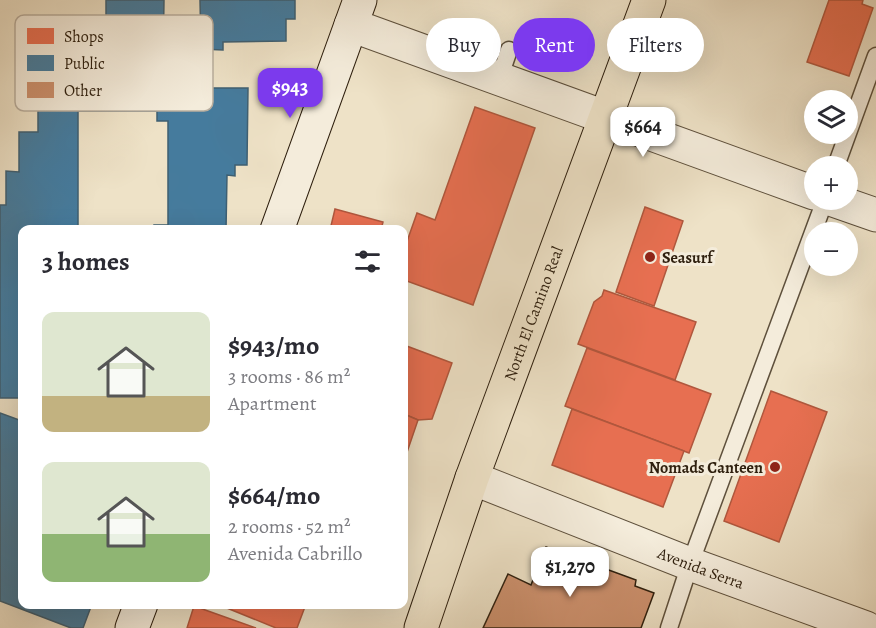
<!DOCTYPE html>
<meta charset="utf-8">
<style>
:root{--surface:#fff;--page:#f2f2f3;--text:#2b2b33;--muted:#7c7c81;--accent:#7c3aed}
body{margin:0;font-family:Alegreya,serif;background:var(--page);color:var(--text);height:100vh;display:flex;flex-direction:column;font-size:22px;white-space:nowrap}
*{box-sizing:border-box;margin:0}
p{font-size:20px;color:var(--muted)}
.icon{flex:none;width:33px;height:33px;fill:none;stroke:currentColor;stroke-width:2;stroke-linecap:round;stroke-linejoin:round}
.map{position:relative;flex:1;overflow:hidden}
.sheet{position:absolute;left:18px;top:225px;width:390px;height:384px;display:flex;flex-direction:column;background:var(--surface);border-radius:12px;box-shadow:0 6px 24px #0002}
.sheet>*{flex:none}
.banner{position:absolute;left:426px;top:18px;width:360px;height:54px;display:flex;gap:12px}
.tools{position:absolute;left:804px;top:90px;display:grid;gap:12px}
.tools a{display:grid;place-items:center;width:54px;height:54px;border-radius:50%;background:var(--surface);box-shadow:0 6px 24px #0002;font-size:30px}
.price{position:absolute;translate:-50% -51px;padding:0 14px;border-radius:12px;background:#fff;color:#222;font-size:20px;line-height:39px;filter:drop-shadow(0 2px 3px #0008)}
.price::after{content:'';position:absolute;left:50%;top:36px;width:18px;height:14px;margin-left:-9px;background:inherit;clip-path:polygon(0 0,100% 0,50% 100%)}
.price.on{background:var(--accent);color:#fff}
ul{padding:0;list-style:none}
li{display:flex;align-items:center;gap:18px;height:150px;padding:0 24px}
li span{display:grid;place-items:center;flex:none;width:168px;height:120px;border-radius:12px;color:#555}
li>.icon{margin-inline-start:auto}
span .icon{width:72px;height:72px;fill:#fffc;stroke-width:1}
li b{font-size:26px}
h2{display:flex;justify-content:space-between;align-items:center;height:72px;padding:0 24px;font-size:26px}
.chip{padding:0 21px;border-radius:27px;background:var(--surface);box-shadow:0 6px 24px #0002;font-size:21px;line-height:54px}
.chip.on{background:var(--accent);color:#fff}
.map>svg:first-child{display:block}
.shops{fill:#e76f51;stroke:#b0573d;stroke-width:1.5}
.public{fill:#457b9d;stroke:#3e5f72;stroke-width:1.5}
.building{fill:#cc906d;stroke:#2e1f0e;stroke-width:1.5}
.lines{fill:none;stroke-linecap:round;stroke-linejoin:round}
.lane-casing{stroke:#5e503c;stroke-width:19}
.street-casing{stroke:#5e503c;stroke-width:35}
.secondary-casing{stroke:#2e1f0e;stroke-width:35}
.primary-casing{stroke:#2e1f0e;stroke-width:35}
.lane{stroke:#f4ecdb;stroke-width:16}
.street{stroke:#f4ecdb;stroke-width:33}
.secondary{stroke:#f4ecdb;stroke-width:33}
.primary{stroke:#eee2c7;stroke-width:33}
.poi-dot{fill:#8f2418;stroke:#f4ecdb;stroke-width:2}
.labels{text-anchor:middle;stroke-width:6;stroke-linejoin:round;paint-order:stroke}
.poi-label{font-size:16px;font-weight:bold;fill:#2e1f0e;stroke:#f4ecdb;text-anchor:start}
.street-label{font-size:16px;fill:#2e1f0e;stroke:#f4ecdb}
.key{fill:#f4ecdb;stroke:#b9ae9e;stroke-width:1.5}
.key-label{font-size:16px;fill:#2e1f0e}
</style>
<div class="map">
<svg width="876" height="628" viewBox="0 0 876 628">
<rect width="100%" height="100%" fill="#eee2c7"/>
<filter id="stains"><feTurbulence type="fractalNoise" baseFrequency=".00333" numOctaves="4"/><feColorMatrix values="0 0 0 0 .2 0 0 0 0 .09 0 0 0 0 .02 0 0 0 .5 -.17"/></filter>
<radialGradient id="worn" r=".72"><stop offset=".6" stop-color="#630" stop-opacity="0"/><stop offset="1" stop-color="#630" stop-opacity=".3"/></radialGradient>
<g class="shops">
<polygon points="829,0 863,0 862,4 873,8 849,76 807,62"/>
<polygon points="475,107 535,128 473,305 404,280 404,250 417,213 435,220"/>
<polygon points="645,207 683,221 654,306 616,292"/>
<polygon points="335,209 383,222 381,230 330,230"/>
<polygon points="604,290 696,322 675,380 578,344 594,302 602,296"/>
<polygon points="404,345 452,363 432,419 418,420 404,414"/>
<polygon points="587,348 711,394 689,453 565,406"/>
<polygon points="771,391 827,412 779,542 724,521"/>
<polygon points="572,409 684,451 663,507 552,465"/>
<polygon points="404,414 418,420 404,461"/>
<polygon points="217,604 306,604 297,628 276,628"/>
<polygon points="194,606 256,628 187,628"/>
</g>
<g class="public">
<polygon points="106,0 164,0 163,61 148,61 148,99 163,99 164,88 248,88 247,165 235,165 235,176 227,175 226,230 154,230 154,225 168,225 168,121 157,121 157,111 78,111 78,230 22,230 22,390 19,390 19,398 0,398 0,205 6,205 6,171 19,172 19,132 38,132 38,96 58,96 59,57 80,57 80,39 91,39 91,22 106,22"/>
<polygon points="200,0 295,0 295,19 286,19 286,41 223,42 223,50 201,49"/>
<polygon points="0,413 22,421 22,604 92,604 83,628 71,628 0,601"/>
</g>
<polygon class="building" points="546,547 636,580 635,586 654,593 641,628 483,628 508,574 531,585"/>
<g class="lines">
<g class="lane-casing">
<g id="lane">
<polyline points="499,79 509,50"/>
<polyline points="836,166 876,56"/>
<polyline points="669,628 690,564 825,200"/>
</g>
</g>
<g class="street-casing">
<g id="street">
<polyline points="351,25 814,193"/>
<polyline points="833,200 876,215"/>
<path id="s1" d="M472 478 690 564 866 628"/>
</g>
</g>
<g class="secondary-casing">
<g id="secondary">
<polyline points="277,230 360,0"/>
<polyline points="132,628 141,604"/>
</g>
</g>
<g class="primary-casing">
<g id="primary">
<path id="s2" d="M421 628 472 478 649 0"/>
</g>
</g>
<use href="#lane" class="lane"/>
<use href="#street" class="street"/>
<use href="#secondary" class="secondary"/>
<use href="#primary" class="primary"/>
</g>
<g class="poi-dot">
<circle cx="650" cy="257" r="6"/>
<circle cx="775" cy="467" r="6"/>
</g>
<g class="labels">
<g class="poi-label">
<text x="662" y="263">Seasurf</text>
<text x="763" y="473" text-anchor="end">Nomads Canteen</text>
</g>
<g class="street-label">
<text dy="6" stroke="none"><textPath href="#s2" startOffset="334">North El Camino Real</textPath></text>
<text dy="6" stroke="none"><textPath href="#s1" startOffset="246">Avenida Serra</textPath></text>
</g>
</g>
<rect x="15" y="15" width="198" height="96" rx="9" class="key"/>
<rect x="27" y="28" width="27" height="16" fill="#e76f51"/>
<rect x="27" y="55" width="27" height="16" fill="#457b9d"/>
<rect x="27" y="82" width="27" height="16" fill="#cc906d"/>
<g class="key-label">
<text x="64" y="42">Shops</text>
<text x="64" y="69">Public</text>
<text x="64" y="96">Other</text>
</g>
<rect width="100%" height="100%" filter="url(#stains)"/>
<rect width="100%" height="100%" fill="url(#worn)"/>
</svg>
<div class="tools">
<a><svg class="icon" aria-label="layers" viewBox="0 0 24 24"><path d="M12 4l9 5-9 5-9-5zM3 14l9 5 9-5"/></svg></a>
<a>+</a>
<a>−</a>
</div>
<b class="price on" style="left:290px;top:119px">$943</b>
<b class="price" style="left:643px;top:158px">$664</b>
<b class="price" style="left:570px;top:598px">$1,270</b>
<div class="banner">
<a class="chip">Buy</a>
<a class="chip on">Rent</a>
<a class="chip">Filters</a>
</div>
<section class="sheet">
<h2>3 homes<svg class="icon" aria-label="filters" viewBox="0 0 24 24"><path d="M4 7h16M4 17h16"/><circle cx="9" cy="7" r="2"/><circle cx="15" cy="17" r="2"/></svg></h2>
<ul>
<li><span style="background:linear-gradient(#dfe7d0 70%,#c2b280 0)"><svg class="icon" aria-label="home" viewBox="0 0 24 24"><path d="M3 11l9-7 9 7M6 9v11h12V9"/></svg></span><div><b>$943/mo</b><p>3 rooms · 86 m²</p><p>Apartment</p></div></li>
<li><span style="background:linear-gradient(#dfe7d0 60%,#8fb573 0)"><svg class="icon" aria-label="home" viewBox="0 0 24 24"><path d="M3 11l9-7 9 7M6 9v11h12V9"/></svg></span><div><b>$664/mo</b><p>2 rooms · 52 m²</p><p>Avenida Cabrillo</p></div></li>
</ul>
</section>
</div>
